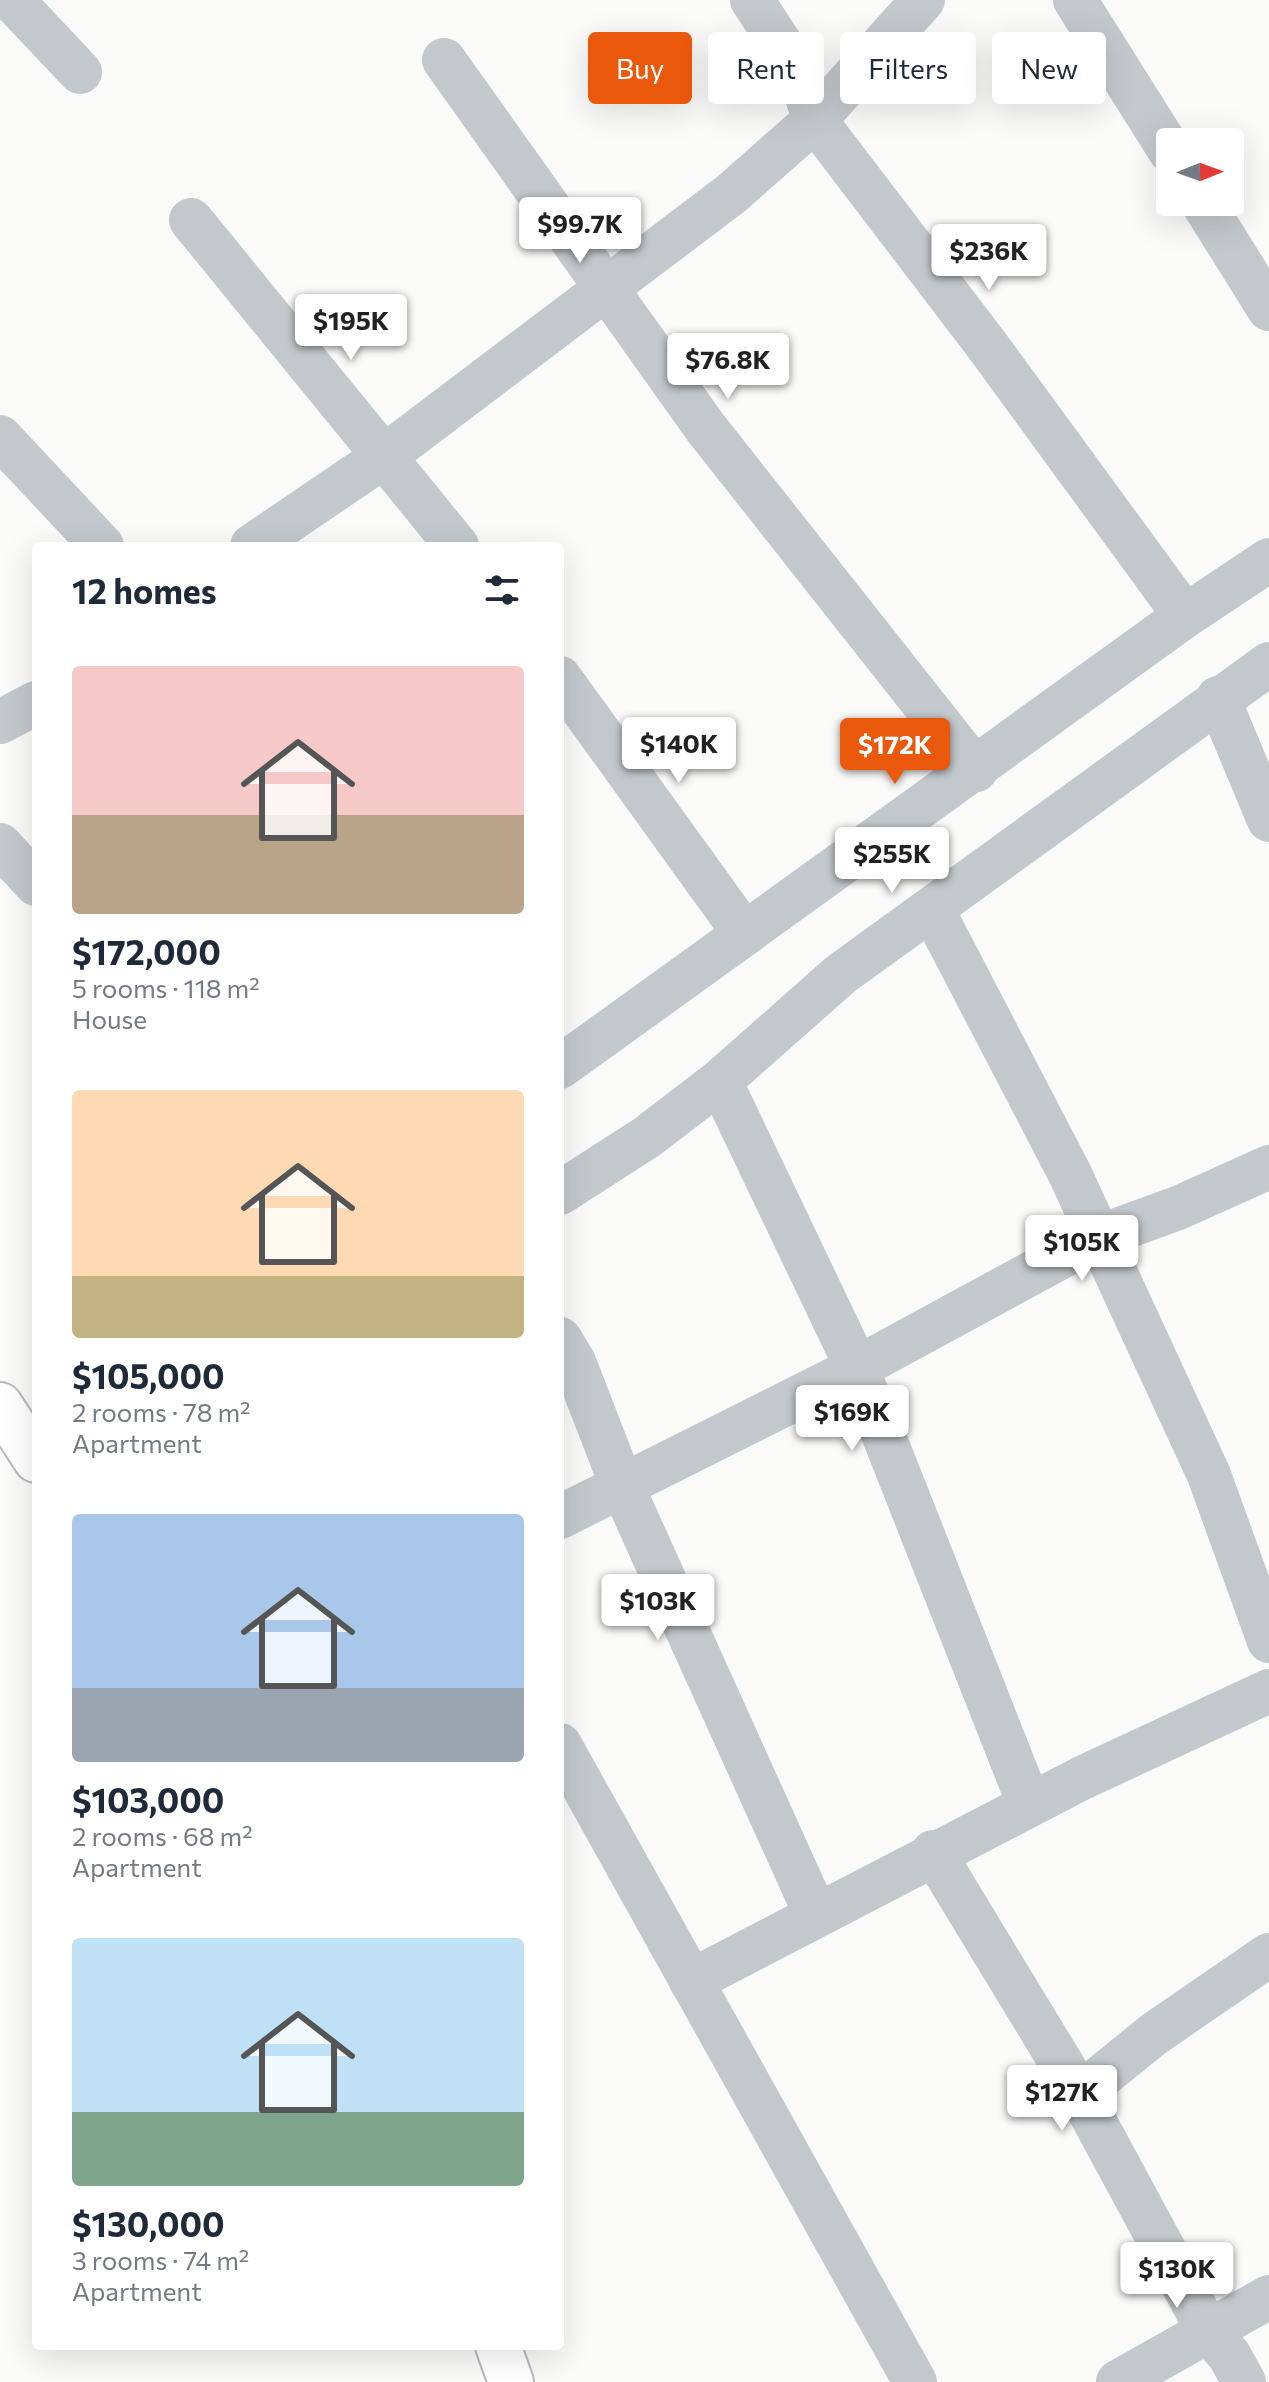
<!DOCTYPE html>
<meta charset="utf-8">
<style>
:root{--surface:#fff;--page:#f6f6f7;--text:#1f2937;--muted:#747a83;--accent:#ea580c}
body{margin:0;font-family:Commissioner,sans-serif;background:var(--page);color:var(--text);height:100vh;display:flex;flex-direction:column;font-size:30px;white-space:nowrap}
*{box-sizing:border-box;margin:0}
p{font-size:26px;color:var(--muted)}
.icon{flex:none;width:44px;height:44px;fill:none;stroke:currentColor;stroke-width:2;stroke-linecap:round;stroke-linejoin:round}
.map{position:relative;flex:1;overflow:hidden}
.details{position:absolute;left:32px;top:542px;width:532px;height:1808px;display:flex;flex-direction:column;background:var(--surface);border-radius:8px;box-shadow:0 8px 32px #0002}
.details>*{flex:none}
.hud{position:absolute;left:588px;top:32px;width:560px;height:72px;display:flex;gap:16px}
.needle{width:52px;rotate:89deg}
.fabs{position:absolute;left:1156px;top:128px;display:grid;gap:16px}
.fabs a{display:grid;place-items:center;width:88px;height:88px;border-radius:8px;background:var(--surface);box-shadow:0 8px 32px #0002;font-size:40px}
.price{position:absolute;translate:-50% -68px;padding:0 18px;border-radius:8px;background:#fff;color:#222;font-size:26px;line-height:52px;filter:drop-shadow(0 2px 4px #0008)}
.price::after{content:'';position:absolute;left:50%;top:48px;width:24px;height:18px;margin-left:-12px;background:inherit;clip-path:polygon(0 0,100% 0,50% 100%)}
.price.active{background:var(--accent);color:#fff}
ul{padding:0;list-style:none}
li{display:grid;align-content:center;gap:16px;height:424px;padding:0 40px}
li span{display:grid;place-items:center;height:248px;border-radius:8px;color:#555}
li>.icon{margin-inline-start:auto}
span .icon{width:144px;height:144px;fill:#fffc;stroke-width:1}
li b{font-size:34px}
h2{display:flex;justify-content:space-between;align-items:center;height:96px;padding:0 40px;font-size:34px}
.pill{padding:0 28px;border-radius:8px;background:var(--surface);box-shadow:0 8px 32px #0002;font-size:28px;line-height:72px}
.pill.active{background:var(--accent);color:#fff}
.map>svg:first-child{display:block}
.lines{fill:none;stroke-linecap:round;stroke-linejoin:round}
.major-casing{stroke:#b5babe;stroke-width:48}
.minor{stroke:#c3c8cc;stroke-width:44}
.major{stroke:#fff;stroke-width:44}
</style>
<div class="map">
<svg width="1269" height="2382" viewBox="0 0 1269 2382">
<rect width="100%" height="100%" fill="#fafaf8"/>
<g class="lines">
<g class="major-casing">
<g id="major">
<polyline points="0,1405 36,1460"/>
<polyline points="498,2346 511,2382"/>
</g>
</g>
<g class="minor">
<polyline points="12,0 80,72"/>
<polyline points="752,0 797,69 815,120 986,344 1185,616"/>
<polyline points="1075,0 1170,151"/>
<polyline points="444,60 705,427 976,770"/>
<polyline points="1202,202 1269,309"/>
<polyline points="191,220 457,546"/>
<polyline points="0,437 102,546"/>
<polyline points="252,546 386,455 731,194 815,120 923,0"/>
<polyline points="560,678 744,933"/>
<polyline points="1218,698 1269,820"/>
<polyline points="0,722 36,703"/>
<polyline points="0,845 36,884"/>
<polyline points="932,909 1070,1174 1209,1475 1269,1641"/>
<polyline points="560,1067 1185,616 1269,560"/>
<polyline points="720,1081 857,1368 1029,1804"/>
<polyline points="560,1193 647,1137 720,1081 841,974 1269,664"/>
<polyline points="560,1339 574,1362 622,1486 816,1915"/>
<polyline points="560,1517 857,1368 1098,1237 1178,1208 1269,1167"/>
<polyline points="560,1745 915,2382"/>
<polyline points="933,1852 1080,2094 1208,2331 1229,2355 1244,2382"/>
<polyline points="691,1981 1082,1778 1269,1691"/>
<polyline points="1080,2094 1154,2034 1269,1955"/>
<polyline points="1118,2382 1269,2297"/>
</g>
<use href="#major" class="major"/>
</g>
</svg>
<div class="fabs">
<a><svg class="needle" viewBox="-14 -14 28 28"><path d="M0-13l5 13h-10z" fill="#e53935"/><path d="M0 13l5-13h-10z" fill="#747a83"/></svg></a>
</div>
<b class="price" style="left:580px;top:265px">$99.7K</b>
<b class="price" style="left:989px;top:292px">$236K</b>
<b class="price" style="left:351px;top:362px">$195K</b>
<b class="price" style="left:728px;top:401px">$76.8K</b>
<b class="price" style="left:679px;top:785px">$140K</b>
<b class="price active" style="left:895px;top:786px">$172K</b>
<b class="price" style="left:892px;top:895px">$255K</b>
<b class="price" style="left:1082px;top:1283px">$105K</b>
<b class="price" style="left:852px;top:1453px">$169K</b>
<b class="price" style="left:658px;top:1642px">$103K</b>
<b class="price" style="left:1062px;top:2133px">$127K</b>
<b class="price" style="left:1177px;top:2310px">$130K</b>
<div class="hud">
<a class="pill active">Buy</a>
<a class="pill">Rent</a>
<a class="pill">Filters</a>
<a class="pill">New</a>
</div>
<section class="details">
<h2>12 homes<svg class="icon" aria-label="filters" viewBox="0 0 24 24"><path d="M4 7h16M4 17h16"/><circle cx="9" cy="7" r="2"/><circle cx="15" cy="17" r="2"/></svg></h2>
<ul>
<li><span style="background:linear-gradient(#f6c9c9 60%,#b9a48a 0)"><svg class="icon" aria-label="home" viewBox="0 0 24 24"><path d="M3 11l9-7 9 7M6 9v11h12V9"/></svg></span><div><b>$172,000</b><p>5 rooms · 118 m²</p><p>House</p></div></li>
<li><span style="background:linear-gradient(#ffd9b3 75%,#c2b280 0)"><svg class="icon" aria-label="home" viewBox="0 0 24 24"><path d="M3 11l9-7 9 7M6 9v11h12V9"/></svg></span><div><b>$105,000</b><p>2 rooms · 78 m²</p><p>Apartment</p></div></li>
<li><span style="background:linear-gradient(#a9c7e8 70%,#9aa5b1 0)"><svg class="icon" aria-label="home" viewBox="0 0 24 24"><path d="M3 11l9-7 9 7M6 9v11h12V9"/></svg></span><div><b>$103,000</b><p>2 rooms · 68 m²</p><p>Apartment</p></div></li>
<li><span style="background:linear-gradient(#bfe0f5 70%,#7fa58c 0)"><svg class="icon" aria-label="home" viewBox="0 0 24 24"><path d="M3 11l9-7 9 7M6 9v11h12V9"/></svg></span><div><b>$130,000</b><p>3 rooms · 74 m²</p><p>Apartment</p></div></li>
</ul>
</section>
</div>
